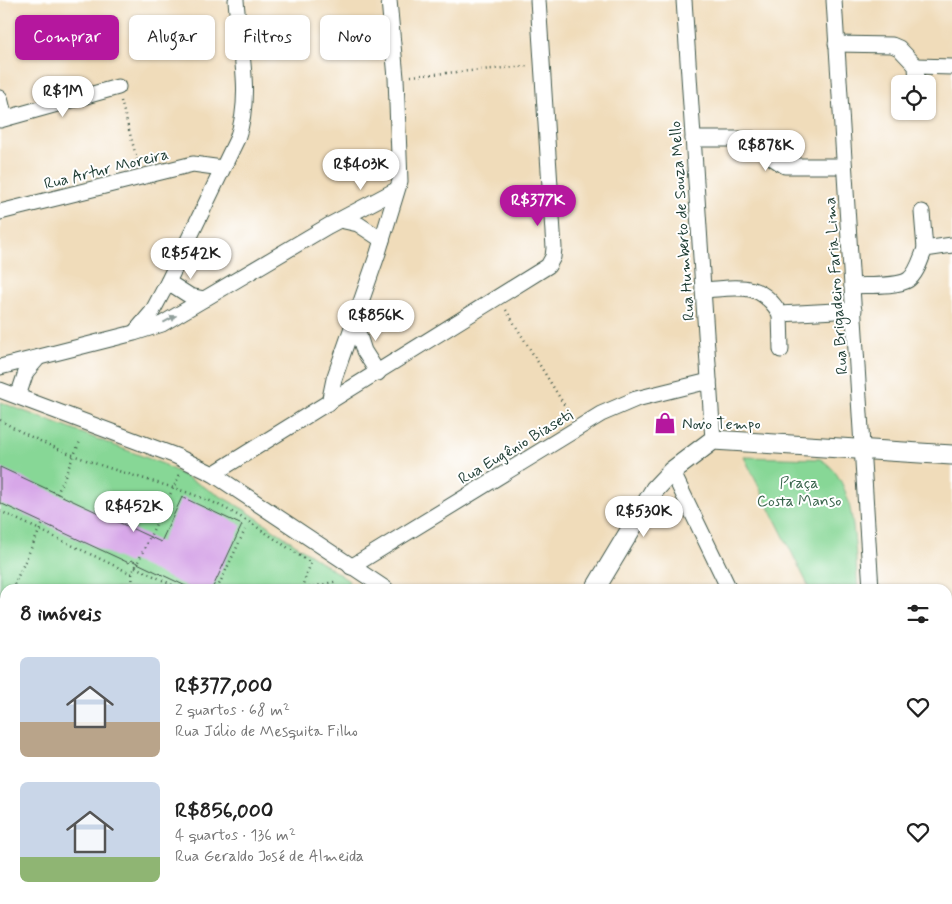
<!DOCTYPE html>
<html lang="pt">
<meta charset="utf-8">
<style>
:root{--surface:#fff;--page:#f2f2f2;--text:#222;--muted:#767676;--accent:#b5179e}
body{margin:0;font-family:Mynerve,sans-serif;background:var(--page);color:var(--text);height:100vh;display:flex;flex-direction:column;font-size:19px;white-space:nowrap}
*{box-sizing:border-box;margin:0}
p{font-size:16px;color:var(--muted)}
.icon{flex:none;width:28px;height:28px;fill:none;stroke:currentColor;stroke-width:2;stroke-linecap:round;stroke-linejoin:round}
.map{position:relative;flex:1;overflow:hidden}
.details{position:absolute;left:0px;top:584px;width:952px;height:321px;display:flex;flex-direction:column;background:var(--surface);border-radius:15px 15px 0 0;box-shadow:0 1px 4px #0004}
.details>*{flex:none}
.banner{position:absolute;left:15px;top:15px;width:500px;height:45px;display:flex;gap:10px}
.controls{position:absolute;left:891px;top:75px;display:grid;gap:10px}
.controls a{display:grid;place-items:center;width:45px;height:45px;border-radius:8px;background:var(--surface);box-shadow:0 1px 4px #0004;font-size:25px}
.price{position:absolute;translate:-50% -42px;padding:0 11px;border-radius:18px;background:#fff;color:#222;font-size:16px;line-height:32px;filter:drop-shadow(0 1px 2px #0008)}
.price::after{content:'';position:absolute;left:50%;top:30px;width:15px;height:11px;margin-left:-8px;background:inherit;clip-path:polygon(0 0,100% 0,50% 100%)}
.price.current{background:var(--accent);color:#fff}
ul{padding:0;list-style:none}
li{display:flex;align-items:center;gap:15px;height:125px;padding:0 20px}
li span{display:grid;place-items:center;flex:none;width:140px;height:100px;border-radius:8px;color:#555}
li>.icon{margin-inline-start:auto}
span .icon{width:60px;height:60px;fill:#fffc;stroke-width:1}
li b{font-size:21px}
h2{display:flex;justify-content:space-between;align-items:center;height:60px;padding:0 20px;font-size:21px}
.chip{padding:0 18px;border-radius:8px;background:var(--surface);box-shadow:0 1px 4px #0004;font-size:18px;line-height:45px}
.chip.current{background:var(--accent);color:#fff}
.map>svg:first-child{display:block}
.green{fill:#87d796;stroke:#538a65}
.building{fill:#d7a7e8}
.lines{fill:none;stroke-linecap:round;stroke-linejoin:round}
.minor-casing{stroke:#3e5548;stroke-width:17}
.tertiary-casing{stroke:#3e5548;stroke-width:21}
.path{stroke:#3e5548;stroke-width:2.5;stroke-dasharray:1 4;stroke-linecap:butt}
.minor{stroke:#fff;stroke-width:15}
.tertiary{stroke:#fff;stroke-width:19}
.oneway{fill:#8f9e9a}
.labels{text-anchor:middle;stroke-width:4;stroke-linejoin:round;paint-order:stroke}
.street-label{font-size:16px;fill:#1f3d34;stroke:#fff}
.poi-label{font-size:16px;fill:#1f3d34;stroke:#fff;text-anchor:start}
.park-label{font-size:16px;fill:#39644c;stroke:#fff}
</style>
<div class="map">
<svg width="952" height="904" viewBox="0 0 952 904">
<rect width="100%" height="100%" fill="#fff"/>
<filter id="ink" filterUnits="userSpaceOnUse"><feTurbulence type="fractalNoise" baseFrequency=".02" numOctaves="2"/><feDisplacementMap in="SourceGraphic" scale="10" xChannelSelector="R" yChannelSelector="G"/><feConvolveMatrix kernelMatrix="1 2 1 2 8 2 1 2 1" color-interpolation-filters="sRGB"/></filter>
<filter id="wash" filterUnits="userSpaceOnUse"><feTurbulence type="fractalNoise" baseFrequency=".0096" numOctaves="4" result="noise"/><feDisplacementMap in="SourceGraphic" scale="20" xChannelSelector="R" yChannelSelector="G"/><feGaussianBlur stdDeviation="1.12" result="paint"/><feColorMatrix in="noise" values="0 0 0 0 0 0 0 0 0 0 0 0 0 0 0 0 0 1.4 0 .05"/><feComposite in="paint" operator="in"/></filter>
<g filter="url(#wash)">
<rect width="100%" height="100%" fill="#f0dcba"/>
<g class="green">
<polygon points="0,402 163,464 245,510 349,581 346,589 5,589 5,656 0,657"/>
<path d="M744 457 820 459C858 479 854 551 858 589H810Z"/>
</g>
<g id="blocks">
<polygon class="building" points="0,467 161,542 182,497 242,525 212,589 192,589 131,560 129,563 0,503"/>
</g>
</g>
<g filter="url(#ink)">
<use href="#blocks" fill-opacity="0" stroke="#3e5548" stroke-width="1"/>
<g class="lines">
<g class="minor-casing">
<g id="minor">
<polyline points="684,0 713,440"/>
<polyline points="834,0 871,589"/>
<polyline points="836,44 892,45 899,48 916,66 917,84"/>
<polyline points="916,66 952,67"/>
<polyline points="0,98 5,118"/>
<polyline points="0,120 118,87"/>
<polyline points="693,139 753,139 763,144 774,159 785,166 844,166"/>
<polyline points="0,212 193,164 222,168"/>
<polyline points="922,212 925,249"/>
<polyline points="340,220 358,224 382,240"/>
<polyline points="168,282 190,296 204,299"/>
<path d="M852 286C865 285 897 287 908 280 917 274 921 258 925 249L952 245"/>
<path d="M703 290C737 288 760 280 780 314L854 310"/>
<polyline points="780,314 781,350"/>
<polyline points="354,320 364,351 378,373"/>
<path d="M135 332 152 312 168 282 237 139C253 94 239 46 236 0"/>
<polyline points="0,367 134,333 162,324 328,226 396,190"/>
<polyline points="0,390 176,456 213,474 386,589"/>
<polyline points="18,396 26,372 38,358"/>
<polyline points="329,403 334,379 378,253 400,181 396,78 389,0"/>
<polyline points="672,471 729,589"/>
<polyline points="213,474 548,266 553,257 554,248 538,0"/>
<polyline points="351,567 601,414 636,399 709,381"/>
<polyline points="0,703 5,692"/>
<polyline points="948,735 952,739"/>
<polyline points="948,894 952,900"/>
<polyline points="567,900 570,904"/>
<polyline points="760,900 764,904"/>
<polyline points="70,904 72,900"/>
<polyline points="233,904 235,900"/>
</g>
</g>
<g class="tertiary-casing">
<g id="tertiary">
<polyline points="595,589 655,489 672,471 713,440 952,455"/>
<polyline points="397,900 398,904"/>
</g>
</g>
<g class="path">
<polyline points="411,76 528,66"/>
<polyline points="121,101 138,163"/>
<polyline points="506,310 571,416"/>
<path d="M0 420C30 438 64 452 97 464 135 477 173 486 210 501 246 517 278 542 311 563L301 589"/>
<polyline points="57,494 81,439"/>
<polyline points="0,511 132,574 180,474"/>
<polyline points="135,567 181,589"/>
<polyline points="132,574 133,589"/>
<polyline points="12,589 43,523"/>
<polyline points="164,589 169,583"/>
<polyline points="217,589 245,530"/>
<polyline points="304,589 338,581"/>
<polyline points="0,597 5,596"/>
<polyline points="0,618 5,620"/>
<polyline points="87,900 96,904"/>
<polyline points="700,904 705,900"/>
</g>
<use href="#minor" class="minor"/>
<use href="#tertiary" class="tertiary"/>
</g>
<defs><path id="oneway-solid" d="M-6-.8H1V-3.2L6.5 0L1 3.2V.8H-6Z" transform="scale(1.25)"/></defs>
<use class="oneway" href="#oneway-solid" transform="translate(170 319) rotate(-28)"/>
</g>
<defs>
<g id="shop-bare" transform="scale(1.725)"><path d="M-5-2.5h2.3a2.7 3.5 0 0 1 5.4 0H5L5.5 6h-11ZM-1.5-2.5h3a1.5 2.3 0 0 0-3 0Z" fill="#b5179e" stroke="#fff" stroke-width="2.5" paint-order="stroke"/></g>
</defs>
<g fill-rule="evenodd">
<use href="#shop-bare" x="665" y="423"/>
</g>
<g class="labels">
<g class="street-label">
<text transform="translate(106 168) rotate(-14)" y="6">Rua Artur Moreira</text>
<text transform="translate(681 221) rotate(-94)" y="6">Rua Humberto de Souza Mello</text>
<text transform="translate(835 286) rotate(-94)" y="6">Rua Brigadeiro Faria Lima</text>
<text transform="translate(515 446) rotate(-31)" y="6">Rua Eugênio Biaseti</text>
</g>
<g class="poi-label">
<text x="682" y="429">Novo Tempo</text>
</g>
<g class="park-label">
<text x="799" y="488">Praça<tspan x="799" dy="18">Costa Manso</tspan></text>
</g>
</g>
</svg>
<div class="controls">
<a><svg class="icon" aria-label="locate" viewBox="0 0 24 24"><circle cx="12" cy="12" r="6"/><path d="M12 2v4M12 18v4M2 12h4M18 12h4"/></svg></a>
</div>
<b class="price" style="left:63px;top:118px">R$1M</b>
<b class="price" style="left:766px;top:172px">R$878K</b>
<b class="price" style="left:361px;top:191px">R$403K</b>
<b class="price current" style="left:538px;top:227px">R$377K</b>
<b class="price" style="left:191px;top:280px">R$542K</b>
<b class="price" style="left:376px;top:342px">R$856K</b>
<b class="price" style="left:134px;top:533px">R$452K</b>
<b class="price" style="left:644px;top:538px">R$530K</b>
<div class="banner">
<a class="chip current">Comprar</a>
<a class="chip">Alugar</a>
<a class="chip">Filtros</a>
<a class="chip">Novo</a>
</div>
<section class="details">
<h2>8 imóveis<svg class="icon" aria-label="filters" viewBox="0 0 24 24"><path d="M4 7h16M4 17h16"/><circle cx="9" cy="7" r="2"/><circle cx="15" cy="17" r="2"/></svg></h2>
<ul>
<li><span style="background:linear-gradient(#c9d6e8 65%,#b9a48a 0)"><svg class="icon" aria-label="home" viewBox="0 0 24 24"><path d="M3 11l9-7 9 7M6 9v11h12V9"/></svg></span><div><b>R$377,000</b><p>2 quartos · 68 m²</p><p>Rua Júlio de Mesquita Filho</p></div><svg class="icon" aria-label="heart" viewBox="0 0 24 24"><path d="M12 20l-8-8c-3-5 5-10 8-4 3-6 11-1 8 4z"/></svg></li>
<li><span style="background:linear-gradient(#c9d6e8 75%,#8fb573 0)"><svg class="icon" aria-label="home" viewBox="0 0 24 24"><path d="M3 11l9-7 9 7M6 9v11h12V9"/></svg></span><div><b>R$856,000</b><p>4 quartos · 136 m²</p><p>Rua Geraldo José de Almeida</p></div><svg class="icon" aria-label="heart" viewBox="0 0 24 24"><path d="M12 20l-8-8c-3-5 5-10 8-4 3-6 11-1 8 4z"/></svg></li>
</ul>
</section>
</div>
